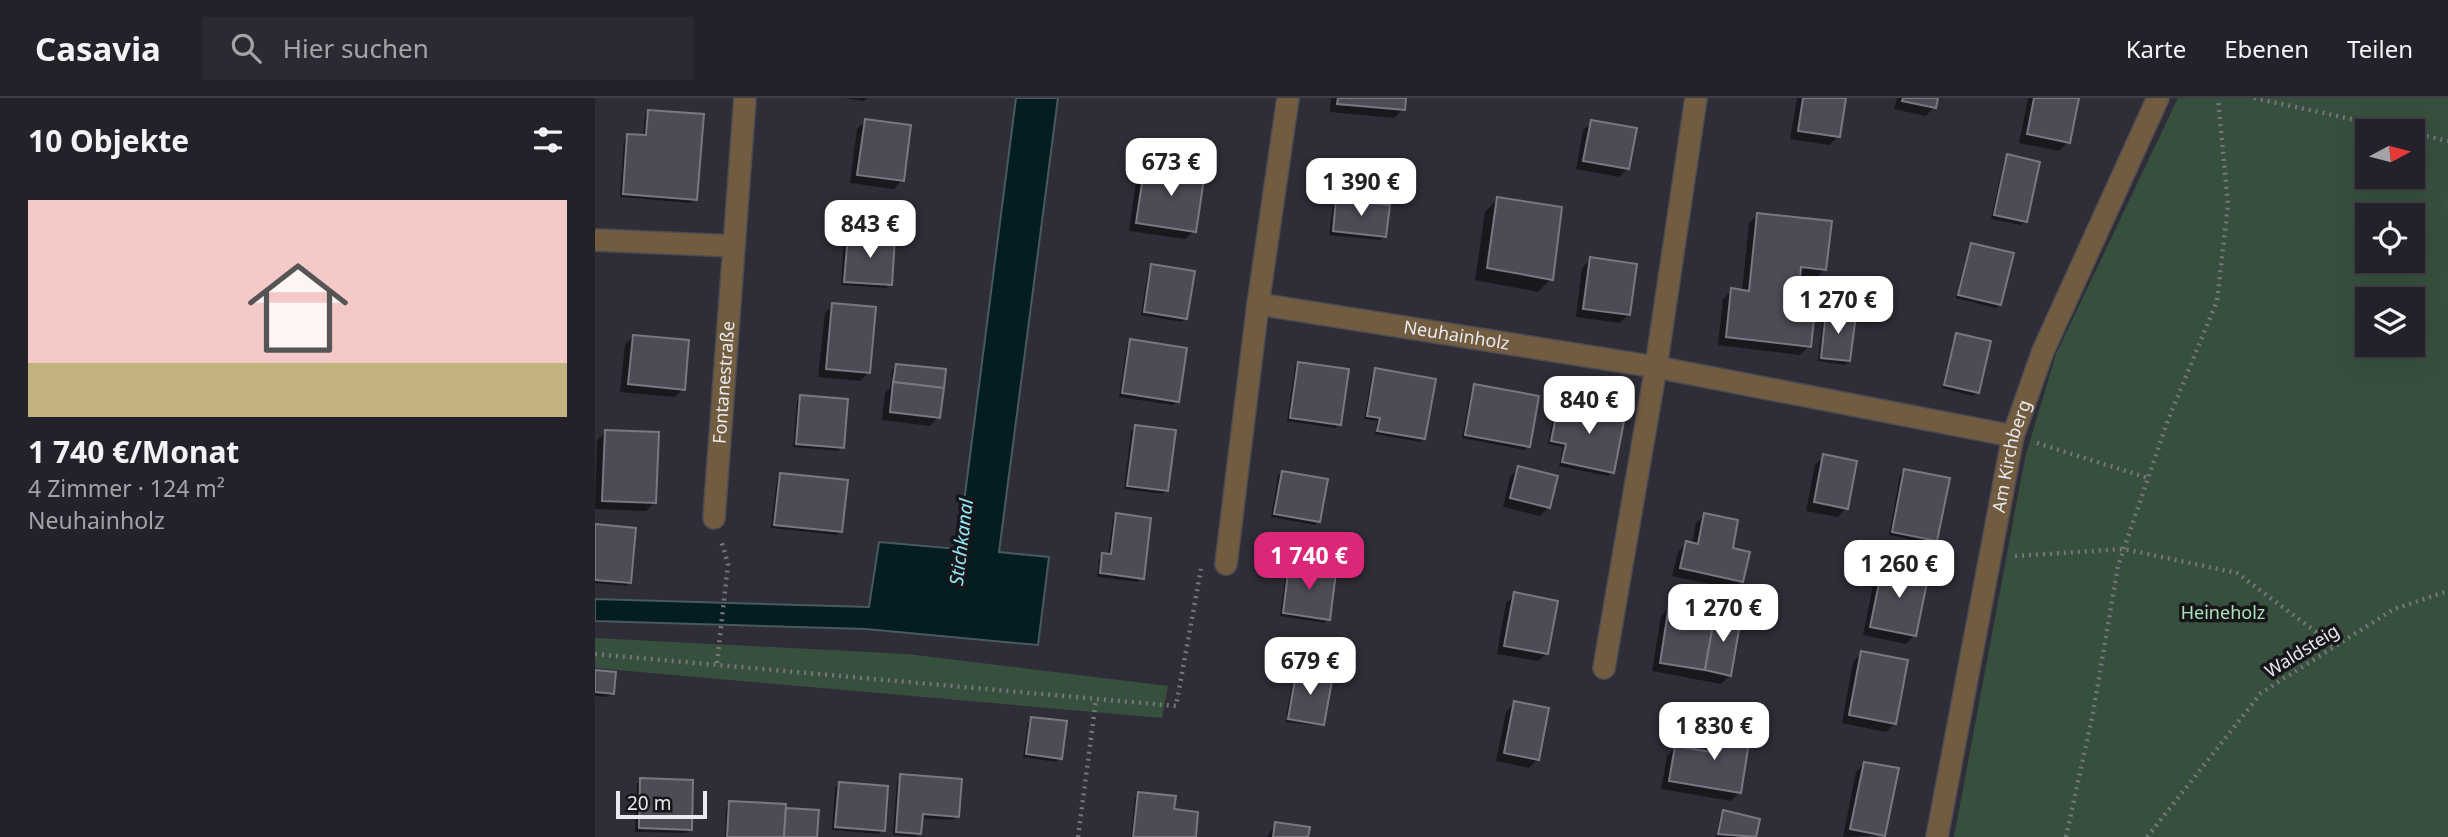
<!DOCTYPE html>
<html lang="de">
<meta charset="utf-8">
<style>
:root{--surface:#23222a;--page:#2b2a32;--text:#f1f3f6;--muted:#a3a4a8;--line:#403f47;--accent:#db2777}
body{margin:0;font-family:"Noto Sans",sans-serif;background:var(--page);color:var(--text);height:100vh;display:flex;flex-direction:column;font-size:26px;white-space:nowrap}
*{box-sizing:border-box;margin:0}
p{font-size:23px;color:var(--muted)}
.icon{flex:none;width:38px;height:38px;fill:none;stroke:currentColor;stroke-width:2;stroke-linecap:round;stroke-linejoin:round}
.map{position:relative;flex:1;overflow:hidden}
.details{display:flex;flex-direction:column;background:var(--surface);width:595px}
.details>*{flex:none}
.needle{width:46px;rotate:83deg}
.tools{position:absolute;left:1760px;top:21px;display:grid;gap:14px}
.tools a{display:grid;place-items:center;width:70px;height:70px;border-radius:0px;background:var(--surface);box-shadow:0 7px 28px #0002,0 0 0 2px var(--line);font-size:35px}
.scale{position:absolute;left:21px;bottom:18px;width:91px;box-sizing:border-box;padding-left:7px;border:4px solid #eae9ef;border-top:0;font-size:19px;line-height:24px;white-space:nowrap;color:#eae9ef;-webkit-text-stroke:5px #17171b;paint-order:stroke}
.price{position:absolute;translate:-50% -60px;padding:0 16px;border-radius:14px;background:#fff;color:#222;font-size:23px;line-height:46px;filter:drop-shadow(0 2px 4px #0008)}
.price::after{content:'';position:absolute;left:50%;top:42px;width:21px;height:16px;margin-left:-10px;background:inherit;clip-path:polygon(0 0,100% 0,50% 100%)}
.price.active{background:var(--accent);color:#fff}
ul{padding:0;list-style:none}
li{display:grid;align-content:center;gap:14px;height:371px;padding:0 28px}
li+li{border-top:2px solid var(--line)}
li span{display:grid;place-items:center;height:217px;border-radius:0px;color:#555}
li>.icon{margin-inline-start:auto}
span .icon{width:126px;height:126px;fill:#fffc;stroke-width:1}
li b{font-size:30px}
h2{display:flex;justify-content:space-between;align-items:center;height:84px;padding:0 28px;font-size:30px}
header{display:flex;align-items:center;gap:42px;box-sizing:border-box;height:98px;padding:0 35px;background:var(--surface);border-bottom:2px solid var(--line)}
header strong{font-size:33px}
nav{display:flex;gap:38px;margin-inline-start:auto;font-size:24px}
.search{width:490px;height:63px;background:var(--page);display:flex;align-items:center;gap:18px;box-sizing:border-box;padding:0 24px;border-radius:0px;color:var(--muted);font-size:26px}
main{display:flex;flex:1;min-height:0}
.map>svg:first-child{display:block}
.green{fill:#37503e;fill-rule:evenodd}
.water{fill:#041d21;stroke:#495a5f;stroke-width:2}
.shadow{fill:#0007}
.building{fill:#4c4c56;stroke:#787883;stroke-width:2}
.lines{fill:none;stroke-linecap:round;stroke-linejoin:round}
.street-casing{stroke:#4d4c55;stroke-width:24}
.path{stroke:#76757e;stroke-width:4.5;stroke-dasharray:2 5;stroke-linecap:butt}
.street{stroke:#715c3f;stroke-width:21}
.labels{text-anchor:middle;stroke-width:7;stroke-linejoin:round;paint-order:stroke}
.street-label{font-size:18px;fill:#eae9ef;stroke:#17171b}
.park-label{font-size:18px;fill:#aae3b8;stroke:#17171b}
.water-label{font-size:19px;font-style:italic;fill:#93e6f4;stroke:#17171b}
</style>
<header>
<strong>Casavia</strong>
<div class="search"><svg class="icon" aria-label="search" viewBox="0 0 24 24"><circle cx="10" cy="10" r="6"/><path d="M15 15l6 6"/></svg>Hier suchen</div>
<nav><a>Karte</a><a>Ebenen</a><a>Teilen</a></nav>
</header>
<main>
<section class="details">
<h2>10 Objekte<svg class="icon" aria-label="filters" viewBox="0 0 24 24"><path d="M4 7h16M4 17h16"/><circle cx="9" cy="7" r="2"/><circle cx="15" cy="17" r="2"/></svg></h2>
<ul>
<li><span style="background:linear-gradient(#f6c9c9 75%,#c2b280 0)"><svg class="icon" aria-label="home" viewBox="0 0 24 24"><path d="M3 11l9-7 9 7M6 9v11h12V9"/></svg></span><div><b>1 740 €/Monat</b><p>4 Zimmer · 124 m²</p><p>Neuhainholz</p></div></li>
</ul>
</section>
<div class="map">
<svg width="1853" height="739" viewBox="0 0 1853 739">
<rect width="100%" height="100%" fill="#2f2e38"/>
<g class="green">
<path d="M1583 0H1853V739H1359L1430 360 1461 256ZM1773 33H1818V79H1773ZM1773 117H1818V163H1773ZM1773 201H1818V247H1773Z"/>
<polygon points="0,540 312,556 573,588 567,620 0,570"/>
</g>
<polygon class="water" points="421,0 463,0 404,454 454,459 443,547 271,531 0,523 0,501 274,509 284,444 363,451"/>
<g class="shadow">
<polygon points="249,0 272,0 269,3"/>
<polygon points="736,0 809,0 808,11 799,20 735,14"/>
<polygon points="1202,0 1249,0 1243,39 1234,47 1195,41"/>
<polygon points="1302,0 1341,0 1339,9 1331,18 1299,11"/>
<polygon points="1433,0 1482,0 1473,44 1464,53 1424,45"/>
<polygon points="53,13 100,101 96,105 25,99 29,42 33,38 48,39 50,17"/>
<polygon points="270,23 307,82 299,91 255,85 262,31"/>
<polygon points="997,24 1033,70 1024,79 981,71 988,32"/>
<polygon points="1413,58 1430,124 1426,127 1396,121 1409,62"/>
<polygon points="551,67 599,133 590,141 534,133 542,76"/>
<polygon points="903,101 956,181 943,194 880,182 890,114"/>
<polygon points="742,103 790,138 786,142 734,137 738,107"/>
<polygon points="1163,117 1230,171 1221,180 1204,178 1202,194 1214,248 1205,257 1123,247 1128,201 1137,192 1147,193 1154,125"/>
<polygon points="253,138 295,186 291,190 246,187 249,142"/>
<polygon points="1377,147 1405,207 1401,210 1361,200 1373,151"/>
<polygon points="996,161 1033,217 1025,225 981,219 987,170"/>
<polygon points="557,168 591,220 587,224 546,217 553,172"/>
<polygon points="238,207 274,274 265,283 223,279 230,215"/>
<polygon points="1232,215 1254,263 1250,267 1223,263 1228,219"/>
<polygon points="1362,237 1382,294 1378,298 1347,290 1358,241"/>
<polygon points="38,238 88,291 80,299 25,294 30,247"/>
<polygon points="536,243 582,303 578,307 524,299 532,247"/>
<polygon points="704,265 744,326 740,330 692,323 700,269"/>
<polygon points="301,268 343,319 335,328 287,322 290,295 295,290 297,272"/>
<polygon points="781,272 829,340 825,344 780,336 782,323 769,321 777,276"/>
<polygon points="880,288 933,348 930,352 867,340 876,292"/>
<polygon points="206,299 247,349 243,353 198,349 202,303"/>
<polygon points="964,306 1017,374 1013,378 964,368 968,349 953,346 960,310"/>
<polygon points="540,329 572,392 568,396 529,391 536,333"/>
<polygon points="11,334 60,404 51,413 0,411 2,342"/>
<polygon points="1229,358 1251,410 1243,419 1211,413 1220,367"/>
<polygon points="924,370 954,409 945,418 908,409 915,379"/>
<polygon points="1309,373 1341,442 1337,446 1294,437 1305,377"/>
<polygon points="687,374 724,423 720,427 676,419 683,378"/>
<polygon points="186,377 246,434 242,437 176,430 182,381"/>
<polygon points="521,417 547,480 543,484 502,479 504,461 513,458 518,421"/>
<polygon points="1110,417 1136,451 1147,483 1138,491 1077,478 1083,454 1091,445 1097,446 1101,425"/>
<polygon points="0,428 35,484 31,488 0,485"/>
<polygon points="1288,468 1320,537 1311,546 1268,537 1280,477"/>
<polygon points="695,469 733,521 729,525 685,518 691,473"/>
<polygon points="920,496 952,555 943,563 902,556 911,505"/>
<polygon points="1075,509 1135,577 1126,586 1057,573 1066,518"/>
<polygon points="1267,555 1300,625 1291,634 1247,625 1258,564"/>
<polygon points="703,572 736,578 726,627 691,618 699,576"/>
<polygon points="0,573 17,596 13,599 0,598"/>
<polygon points="919,605 943,661 934,670 901,663 911,614"/>
<polygon points="437,621 465,660 461,664 428,659 433,625"/>
<polygon points="691,622 725,628 690,624"/>
<polygon points="1122,628 1144,694 1136,703 1066,691 1072,658 1080,650 1110,655 1113,636"/>
<polygon points="1270,665 1289,737 1248,739 1261,674"/>
<polygon points="306,678 362,718 358,722 326,720 325,735 321,739 298,737 302,682"/>
<polygon points="46,682 95,731 91,735 40,734 42,686"/>
<polygon points="244,686 288,732 284,736 237,732 240,690"/>
<polygon points="544,696 577,713 599,739 536,739 540,700"/>
<polygon points="135,705 222,714 220,739 130,739 131,709"/>
<polygon points="1129,714 1163,722 1159,739 1121,739 1125,718"/>
<polygon points="681,726 712,739 672,739"/>
</g>
<g class="building">
<polygon points="743,0 811,0 810,12 742,6"/>
<polygon points="1208,0 1251,0 1245,39 1203,33"/>
<polygon points="1308,0 1343,0 1341,10 1307,3"/>
<polygon points="1439,0 1484,0 1475,45 1432,36"/>
<polygon points="53,12 109,16 102,102 28,96 32,36 51,37"/>
<polygon points="270,21 316,27 309,83 262,77"/>
<polygon points="996,22 1042,30 1034,71 988,63"/>
<polygon points="1412,56 1445,64 1432,124 1399,117"/>
<polygon points="550,65 610,74 601,134 541,125"/>
<polygon points="902,99 967,109 958,182 892,170"/>
<polygon points="741,101 795,107 791,139 738,133"/>
<polygon points="1162,115 1237,123 1231,172 1206,169 1204,193 1222,195 1216,249 1131,239 1136,190 1154,193"/>
<polygon points="253,136 300,139 297,187 249,184"/>
<polygon points="1376,145 1419,155 1406,207 1363,197"/>
<polygon points="995,159 1042,166 1035,217 988,211"/>
<polygon points="556,166 600,173 592,221 549,214"/>
<polygon points="237,205 281,209 275,275 231,271"/>
<polygon points="1231,213 1261,217 1255,263 1226,260"/>
<polygon points="1361,235 1396,243 1384,295 1349,287"/>
<polygon points="38,237 94,242 90,292 33,286"/>
<polygon points="535,241 592,250 584,304 527,295"/>
<polygon points="703,264 754,271 746,327 695,320"/>
<polygon points="301,266 351,271 349,290 298,284"/>
<polygon points="780,270 841,281 830,341 782,333 785,320 772,318"/>
<polygon points="298,284 349,290 345,320 295,314"/>
<polygon points="879,286 944,298 935,349 870,337"/>
<polygon points="205,297 253,301 249,350 201,346"/>
<polygon points="964,304 1030,318 1019,375 967,364 971,346 956,343"/>
<polygon points="540,327 581,332 573,393 532,388"/>
<polygon points="10,332 64,334 61,405 7,403"/>
<polygon points="1228,356 1262,363 1253,411 1219,404"/>
<polygon points="923,368 963,378 955,410 915,400"/>
<polygon points="1309,371 1355,380 1342,443 1297,434"/>
<polygon points="687,373 733,381 725,424 679,416"/>
<polygon points="185,375 253,382 247,434 179,427"/>
<polygon points="521,415 556,420 549,481 505,475 507,455 516,456"/>
<polygon points="1109,415 1143,422 1138,450 1155,454 1148,484 1085,470 1091,443 1103,446"/>
<polygon points="0,426 41,430 36,485 0,482"/>
<polygon points="1288,466 1334,475 1321,538 1275,529"/>
<polygon points="694,467 741,474 735,522 688,515"/>
<polygon points="919,494 963,503 953,556 909,548"/>
<polygon points="1074,507 1120,515 1110,572 1065,565"/>
<polygon points="1120,515 1146,520 1136,578 1110,572"/>
<polygon points="1266,553 1313,562 1301,626 1254,617"/>
<polygon points="702,570 738,577 729,627 693,621"/>
<polygon points="0,572 21,574 19,596 0,594"/>
<polygon points="919,603 954,610 944,662 909,655"/>
<polygon points="436,619 472,623 467,661 431,656"/>
<polygon points="1121,626 1156,632 1146,695 1074,683 1080,648 1117,654"/>
<polygon points="1269,664 1304,670 1290,738 1255,731"/>
<polygon points="305,676 367,681 364,719 328,716 326,736 301,734"/>
<polygon points="45,680 98,682 97,732 44,730"/>
<polygon points="244,684 293,688 290,733 240,729"/>
<polygon points="543,694 581,698 579,711 603,714 601,739 538,739"/>
<polygon points="134,703 191,706 189,739 132,739"/>
<polygon points="191,710 224,712 222,739 189,739"/>
<polygon points="1128,712 1165,721 1161,739 1123,736"/>
<polygon points="680,724 715,729 713,739 678,739"/>
</g>
<g class="lines">
<g class="street-casing">
<g id="street">
<polyline points="0,142 139,148"/>
<path id="s1" d="M663 206 1061 269 1418 338"/>
<path id="s2" d="M119 420 150 0"/>
<polyline points="631,466 663,206 693,0"/>
<polyline points="1009,570 1061,269 1101,0"/>
<path id="s3" d="M1342 739 1418 338 1448 253 1563 0"/>
</g>
</g>
<g class="path">
<polyline points="1659,0 1811,33"/>
<polyline points="1818,35 1853,43"/>
<polyline points="1442,345 1553,380"/>
<polyline points="1420,458 1529,451 1642,475 1740,548"/>
<polyline points="0,556 581,608 606,471"/>
<polyline points="122,565 133,466 126,442"/>
<polyline points="483,739 501,602"/>
<polyline points="1471,739 1498,615 1523,468 1573,322 1622,203 1633,107 1623,0"/>
<polyline points="1552,739 1666,595 1799,511 1853,493"/>
</g>
<use href="#street" class="street"/>
</g>
<g class="labels">
<g class="street-label">
<text dy="6" stroke="none"><textPath href="#s1" startOffset="201">Neuhainholz</textPath></text>
<text dy="6" stroke="none"><textPath href="#s2" startOffset="136">Fontanestraße</textPath></text>
<text dy="6" stroke="none"><textPath href="#s3" startOffset="388">Am Kirchberg</textPath></text>
<text transform="translate(1707 553) rotate(-32)" y="6">Waldsteig</text>
</g>
<g class="park-label">
<text x="1628" y="521">Heineholz</text>
</g>
<g class="water-label">
<text transform="translate(366 444) rotate(-83)" y="7">Stichkanal</text>
</g>
</g>
</svg>
<div class="tools">
<a><svg class="needle" viewBox="-14 -14 28 28"><path d="M0-13l5 13h-10z" fill="#e53935"/><path d="M0 13l5-13h-10z" fill="#a3a4a8"/></svg></a>
<a><svg class="icon" aria-label="locate" viewBox="0 0 24 24"><circle cx="12" cy="12" r="6"/><path d="M12 2v4M12 18v4M2 12h4M18 12h4"/></svg></a>
<a><svg class="icon" aria-label="layers" viewBox="0 0 24 24"><path d="M12 4l9 5-9 5-9-5zM3 14l9 5 9-5"/></svg></a>
</div>
<div class="scale">20 m</div>
<b class="price" style="left:576px;top:100px">673 €</b>
<b class="price" style="left:766px;top:120px">1 390 €</b>
<b class="price" style="left:275px;top:162px">843 €</b>
<b class="price" style="left:1243px;top:238px">1 270 €</b>
<b class="price" style="left:994px;top:338px">840 €</b>
<b class="price active" style="left:714px;top:494px">1 740 €</b>
<b class="price" style="left:1304px;top:502px">1 260 €</b>
<b class="price" style="left:1128px;top:546px">1 270 €</b>
<b class="price" style="left:715px;top:599px">679 €</b>
<b class="price" style="left:1119px;top:664px">1 830 €</b>
</div>
</main>
